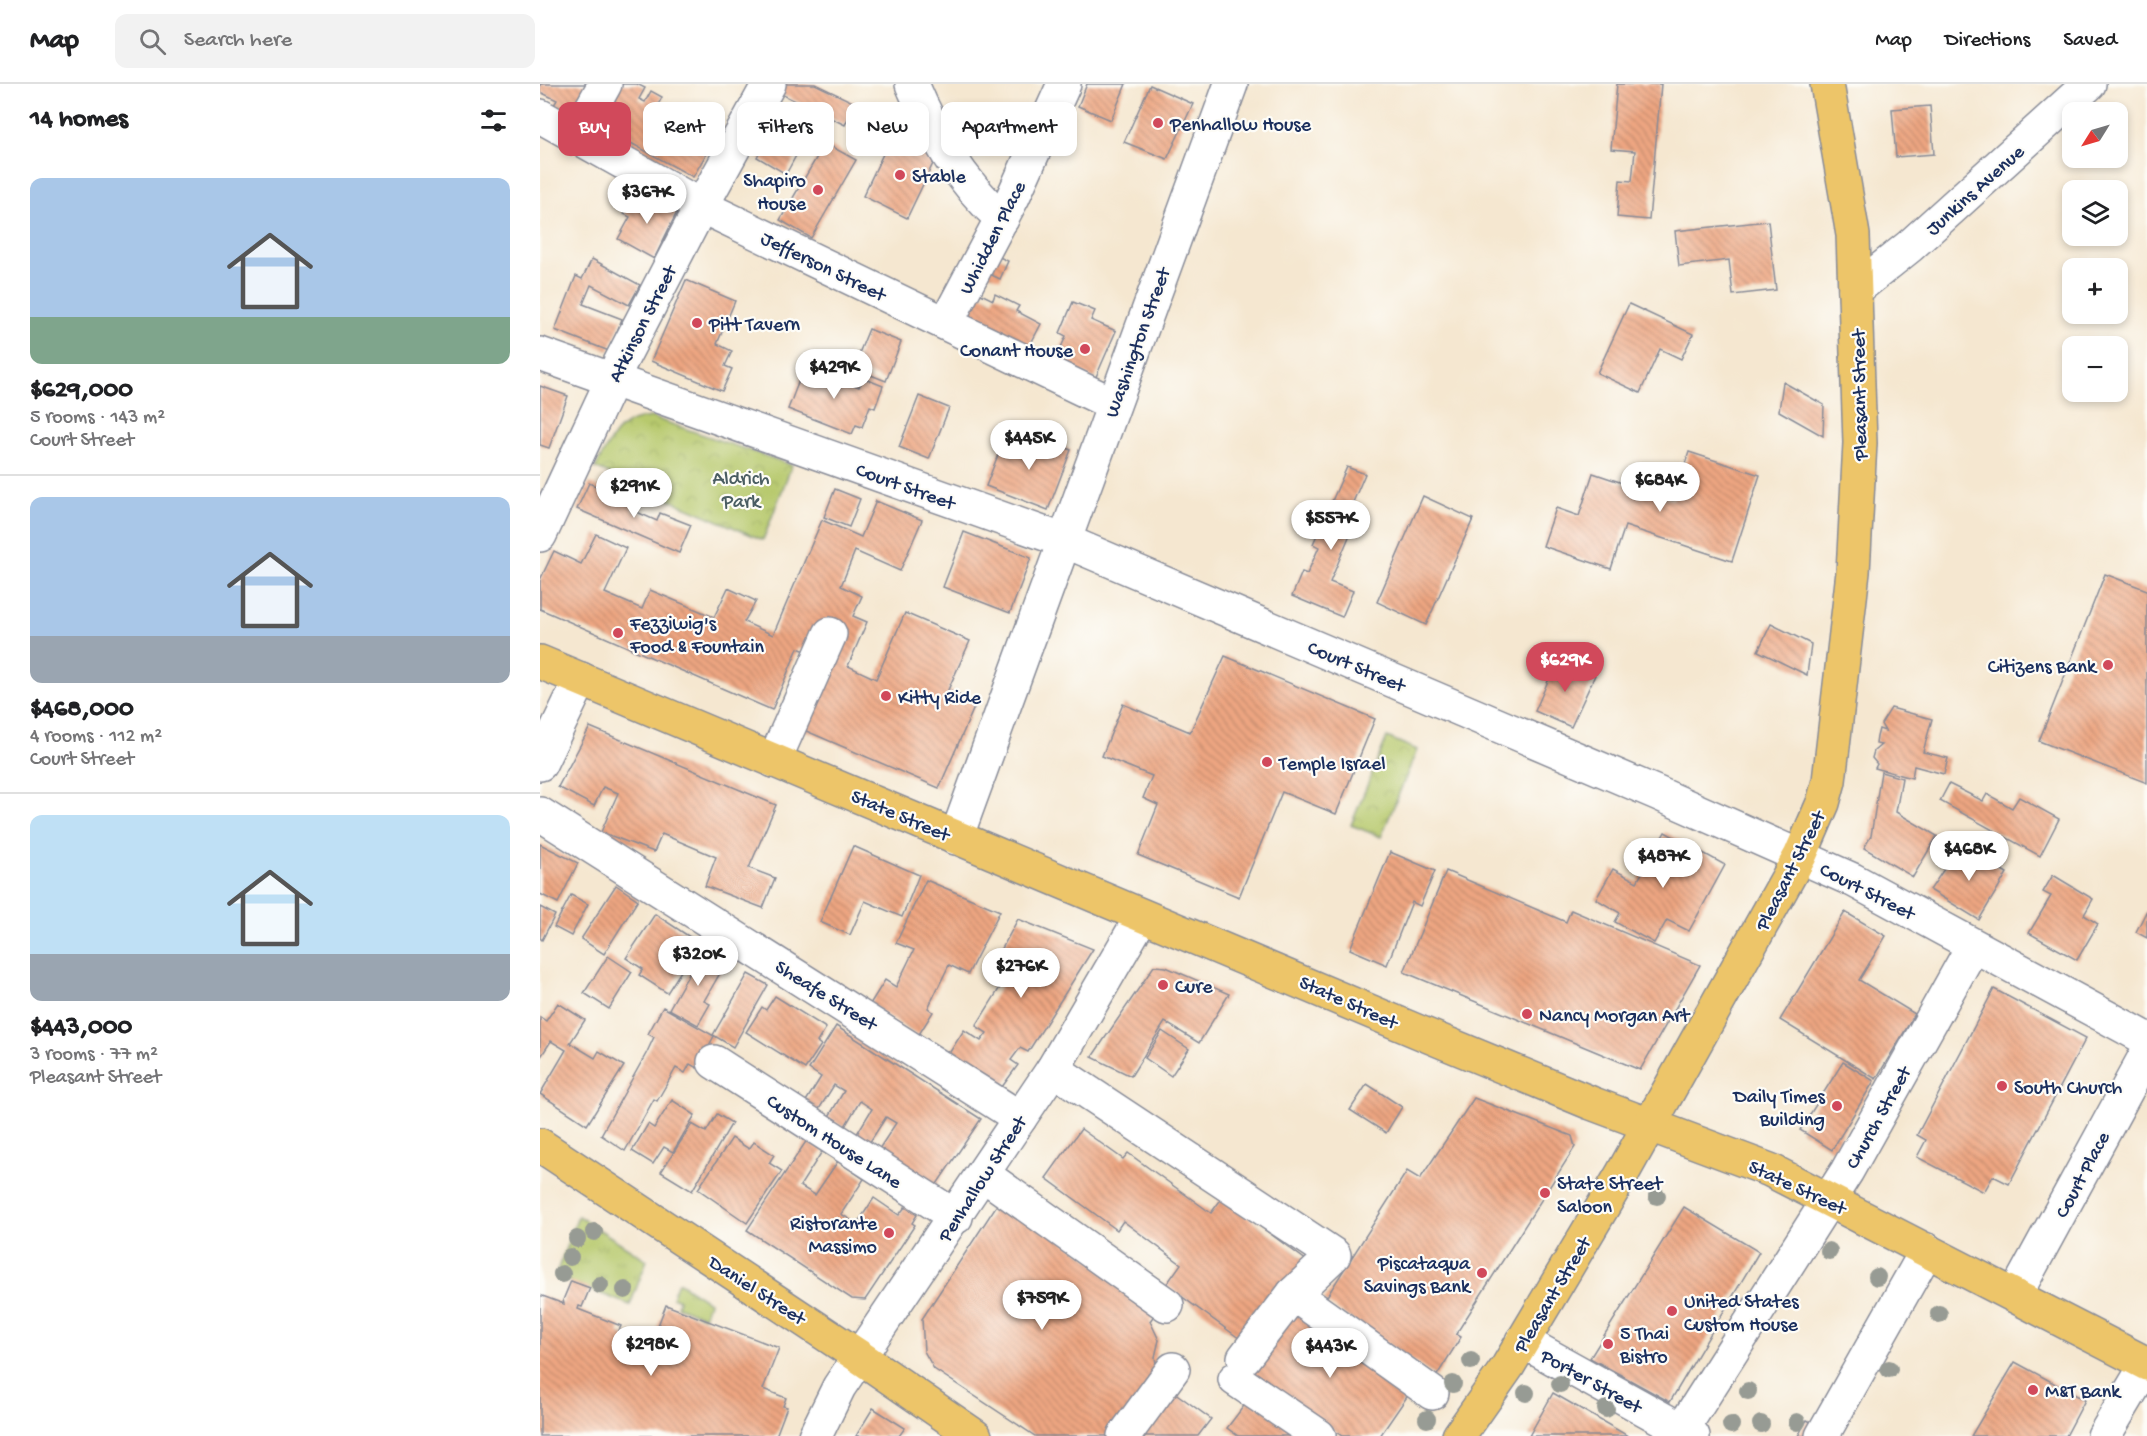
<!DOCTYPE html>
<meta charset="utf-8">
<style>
:root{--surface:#fff;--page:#f2f2f2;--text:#202124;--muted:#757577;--line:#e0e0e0;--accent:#d1495b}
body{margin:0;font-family:"Gochi Hand",sans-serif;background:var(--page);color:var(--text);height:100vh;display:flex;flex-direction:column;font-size:22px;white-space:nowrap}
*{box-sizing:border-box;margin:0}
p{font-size:20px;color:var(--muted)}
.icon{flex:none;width:33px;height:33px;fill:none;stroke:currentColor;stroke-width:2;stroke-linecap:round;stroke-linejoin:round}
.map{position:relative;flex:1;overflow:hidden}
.sheet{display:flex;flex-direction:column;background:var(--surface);width:540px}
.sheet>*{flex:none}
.guide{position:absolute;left:18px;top:18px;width:570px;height:54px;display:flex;gap:12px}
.needle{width:39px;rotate:233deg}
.tools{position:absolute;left:1522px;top:18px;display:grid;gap:12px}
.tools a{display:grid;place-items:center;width:66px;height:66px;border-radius:12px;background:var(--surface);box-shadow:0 3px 9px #0003;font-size:30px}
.price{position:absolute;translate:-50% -51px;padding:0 14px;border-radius:21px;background:#fff;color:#222;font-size:20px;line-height:39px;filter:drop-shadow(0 2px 3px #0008)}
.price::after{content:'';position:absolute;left:50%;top:36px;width:18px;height:14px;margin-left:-9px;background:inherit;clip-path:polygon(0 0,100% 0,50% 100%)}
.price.selected{background:var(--accent);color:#fff}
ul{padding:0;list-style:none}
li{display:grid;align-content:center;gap:12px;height:318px;padding:0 30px}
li+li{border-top:2px solid var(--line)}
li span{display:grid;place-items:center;height:186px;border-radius:12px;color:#555}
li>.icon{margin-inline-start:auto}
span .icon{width:108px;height:108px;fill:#fffc;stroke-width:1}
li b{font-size:26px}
h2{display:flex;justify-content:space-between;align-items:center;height:72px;padding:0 30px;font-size:26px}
.chip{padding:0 21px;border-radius:12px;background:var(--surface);box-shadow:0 3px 9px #0003;font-size:21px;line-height:54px}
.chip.selected{background:var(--accent);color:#fff}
header{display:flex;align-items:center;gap:36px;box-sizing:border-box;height:84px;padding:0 30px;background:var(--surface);border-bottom:2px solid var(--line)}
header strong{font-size:28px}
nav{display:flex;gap:33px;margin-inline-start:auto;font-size:21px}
.search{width:420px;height:54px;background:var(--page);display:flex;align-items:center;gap:15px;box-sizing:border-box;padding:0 21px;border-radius:12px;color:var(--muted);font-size:22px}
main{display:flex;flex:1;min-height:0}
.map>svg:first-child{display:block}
.grass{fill:url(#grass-tufts);stroke:#697c66;stroke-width:1.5}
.park{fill:url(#park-crowns);stroke:#697c66;stroke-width:1.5}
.building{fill:url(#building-back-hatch)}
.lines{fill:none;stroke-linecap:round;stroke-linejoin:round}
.minor-casing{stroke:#888b97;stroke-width:36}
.major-casing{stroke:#888b97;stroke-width:36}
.minor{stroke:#fff;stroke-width:33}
.major{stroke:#edc569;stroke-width:33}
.tree{fill:#979b94}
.poi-dot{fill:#d1495b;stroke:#fdfcf7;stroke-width:2}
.labels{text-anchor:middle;stroke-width:4.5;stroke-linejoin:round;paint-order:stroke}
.poi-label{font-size:20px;fill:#1b2f5e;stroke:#fdfcf7;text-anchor:start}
.street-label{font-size:20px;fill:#1b2f5e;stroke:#fdfcf7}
.park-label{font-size:20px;fill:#4a5d62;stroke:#fdfcf7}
</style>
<header>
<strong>Map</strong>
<div class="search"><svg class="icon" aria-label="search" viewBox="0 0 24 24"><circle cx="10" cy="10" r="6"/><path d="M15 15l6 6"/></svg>Search here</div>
<nav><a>Map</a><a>Directions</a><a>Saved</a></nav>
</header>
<main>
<section class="sheet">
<h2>14 homes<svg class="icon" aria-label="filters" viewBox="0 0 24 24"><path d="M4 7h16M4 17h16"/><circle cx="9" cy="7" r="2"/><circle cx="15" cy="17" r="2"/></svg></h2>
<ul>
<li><span style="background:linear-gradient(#a9c7e8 75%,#7fa58c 0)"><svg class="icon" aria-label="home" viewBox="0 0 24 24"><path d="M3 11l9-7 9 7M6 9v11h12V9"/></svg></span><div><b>$629,000</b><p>5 rooms · 143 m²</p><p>Court Street</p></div></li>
<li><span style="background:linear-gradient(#a9c7e8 75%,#9aa5b1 0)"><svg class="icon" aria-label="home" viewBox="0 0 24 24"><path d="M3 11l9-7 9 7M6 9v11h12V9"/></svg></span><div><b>$468,000</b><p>4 rooms · 112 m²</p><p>Court Street</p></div></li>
<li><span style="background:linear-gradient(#bfe0f5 75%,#9aa5b1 0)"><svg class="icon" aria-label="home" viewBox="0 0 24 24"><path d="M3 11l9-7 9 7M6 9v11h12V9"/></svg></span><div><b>$443,000</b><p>3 rooms · 77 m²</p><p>Pleasant Street</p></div></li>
</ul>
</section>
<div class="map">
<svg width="1607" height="1352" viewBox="0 0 1607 1352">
<defs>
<pattern id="grass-tufts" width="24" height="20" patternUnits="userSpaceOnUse" patternTransform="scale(1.5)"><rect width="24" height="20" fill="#b7c96d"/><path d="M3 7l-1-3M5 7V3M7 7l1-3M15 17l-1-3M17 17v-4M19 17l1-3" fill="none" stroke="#9dad61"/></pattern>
<pattern id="park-crowns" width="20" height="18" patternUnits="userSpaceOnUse" patternTransform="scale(1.5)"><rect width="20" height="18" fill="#b7c96d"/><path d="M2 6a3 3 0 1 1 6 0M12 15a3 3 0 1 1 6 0" fill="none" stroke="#9dad61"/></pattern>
<pattern id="building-back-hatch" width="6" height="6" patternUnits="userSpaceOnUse" patternTransform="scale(1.5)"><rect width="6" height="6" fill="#eea681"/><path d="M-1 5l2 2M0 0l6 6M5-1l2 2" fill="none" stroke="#c0886d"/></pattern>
</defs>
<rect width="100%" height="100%" fill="#fdfcf7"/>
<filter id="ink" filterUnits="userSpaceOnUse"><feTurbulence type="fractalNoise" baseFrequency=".0167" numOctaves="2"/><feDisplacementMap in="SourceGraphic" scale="12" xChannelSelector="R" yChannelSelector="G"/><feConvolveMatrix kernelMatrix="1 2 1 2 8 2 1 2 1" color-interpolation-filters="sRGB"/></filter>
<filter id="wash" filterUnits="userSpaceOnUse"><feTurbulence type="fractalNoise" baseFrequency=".008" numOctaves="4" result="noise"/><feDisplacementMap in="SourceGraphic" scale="24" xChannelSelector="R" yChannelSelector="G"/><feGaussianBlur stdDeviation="1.35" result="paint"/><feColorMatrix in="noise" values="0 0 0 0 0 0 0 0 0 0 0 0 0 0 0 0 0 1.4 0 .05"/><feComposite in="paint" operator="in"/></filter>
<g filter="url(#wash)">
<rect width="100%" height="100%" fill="#f5e7d0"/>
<g class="grass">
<polygon points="38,1132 107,1176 90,1221 15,1192"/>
<polygon points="138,1198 169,1218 164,1233 137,1222 139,1216 132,1213"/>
</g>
<g class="park">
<path d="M111 333 252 381 223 456 55 384C71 357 75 336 111 333Z"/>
<polygon points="847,653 877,666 841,753 811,741"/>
</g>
<g id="blocks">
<g class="building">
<polygon points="0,0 46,0 32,30 14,21 17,16 0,8"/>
<polygon points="78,0 97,0 105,4 99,15 105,18 111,7 122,13 116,25 173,58 153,93 56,40"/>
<polygon points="244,0 275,0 315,19 305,41 239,9"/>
<polygon points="547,0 586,0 571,36 538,22"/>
<polygon points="1077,0 1121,0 1109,136 1077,133 1080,96 1092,97 1095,67 1071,65"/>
<polygon points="610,1 653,20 627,75 584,58"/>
<polygon points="1390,22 1394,70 1356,73 1352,25"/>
<polygon points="241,30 270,46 246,90 217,73"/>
<polygon points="354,47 398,69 367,134 323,112"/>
<polygon points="285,59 316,76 271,154 240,136"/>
<polygon points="97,107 137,128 114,175 78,155 90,133 84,130"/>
<polygon points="1228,137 1236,206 1193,211 1189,176 1139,182 1135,147"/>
<polygon points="453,170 468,177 460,195 445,188"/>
<polygon points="52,175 100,201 89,221 51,201 43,220 82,235 69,267 15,246 36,192 42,195"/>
<polygon points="146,196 195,217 177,260 192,267 185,282 192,285 182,307 111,277"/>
<polygon points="439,209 453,216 455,210 479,222 476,227 501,240 489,263 427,232"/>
<polygon points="533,218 555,227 551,236 576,247 555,295 515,277 526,252 520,249"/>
<polygon points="1089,220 1153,250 1141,275 1120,265 1100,309 1057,289"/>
<polygon points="329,245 361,258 346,297 313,284"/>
<polygon points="265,281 319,303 323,294 343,302 335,324 330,322 322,343 316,341 312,350 248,325"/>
<polygon points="1243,298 1284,321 1283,352 1239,327"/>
<polygon points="0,302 28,312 9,364 0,361"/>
<polygon points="379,312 409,324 389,375 359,363"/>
<polygon points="466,350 503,364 506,356 531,366 508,426 446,402"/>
<polygon points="1149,368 1220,391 1192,477 1085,442 1071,485 1003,462 1016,424 1039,432 1053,389 1133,416"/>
<polygon points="807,383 825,390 802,444 811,448 790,498 813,507 802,533 752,512 762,488 767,490 779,463 773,460"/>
<polygon points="49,399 95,420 92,426 117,437 120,429 151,441 139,469 37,425"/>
<polygon points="295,405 320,415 309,443 284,433"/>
<polygon points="883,412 933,435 886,541 837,518"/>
<polygon points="336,417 382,436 360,487 315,467 301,502 322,512 313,532 327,538 308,582 336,595 365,529 430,557 408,606 436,619 399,704 257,643 273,570 258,564 232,626 0,525 0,496 14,467 41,480 56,450 86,464 65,509 102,525 110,506 174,533 188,504 216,517 204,538 233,551 282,436 321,453"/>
<polygon points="424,448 491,474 470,529 403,503"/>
<polygon points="1565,490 1607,506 1607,699 1499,657"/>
<polygon points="1231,540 1271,560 1267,591 1218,567"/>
<polygon points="685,572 835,635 796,730 742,708 699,813 598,771 618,721 603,714 612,692 562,672 583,620 650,648"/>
<polygon points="1018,574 1055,591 1031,643 995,627"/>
<polygon points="1351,624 1392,635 1383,668 1408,674 1404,690 1374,682 1372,694 1335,684 1337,680 1332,674 1334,667 1341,661 1336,660 1337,653 1339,645 1345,647 1341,640"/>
<polygon points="50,643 236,721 209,784 235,794 223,824 165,802 176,773 122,750 114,768 61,748 78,709 63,703 54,722 18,703"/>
<polygon points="1341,688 1362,694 1356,728 1397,752 1373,793 1324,764 1331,752"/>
<polygon points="1409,700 1443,717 1447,710 1472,724 1479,713 1519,735 1500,772 1400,717"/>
<polygon points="1125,748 1185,781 1149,847 1127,836 1114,859 1075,838 1080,829 1056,815 1073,785 1097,798"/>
<polygon points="0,760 38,779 18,819 0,810"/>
<polygon points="1420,761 1467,789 1439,836 1390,806"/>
<polygon points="313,762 379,791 362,833 325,817 310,851 280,838"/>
<polygon points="850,768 895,787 880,822 872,818 847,881 810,865"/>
<polygon points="906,787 1026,838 1031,826 1160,881 1100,986 864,888"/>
<polygon points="1513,791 1553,815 1544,831 1558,840 1537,876 1489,849 1511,812 1503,808"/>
<polygon points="386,796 460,827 428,890 409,881 388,924 393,928 378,952 330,920 345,896 356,903 374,866 356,859"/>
<polygon points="76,801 98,816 64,870 41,855"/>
<polygon points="31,811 48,820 31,852 14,843"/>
<polygon points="0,823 15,831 2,856 0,854"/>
<polygon points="1607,826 1607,854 1596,848"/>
<polygon points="1305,828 1346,852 1319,896 1375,930 1336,995 1240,936"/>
<polygon points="115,830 159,859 127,909 99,891 103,885 86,874"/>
<polygon points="478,835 553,865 488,968 480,964 471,976 478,981 462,1003 408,971 424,946 441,957 447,949 436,942 461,902 445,896"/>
<polygon points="164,863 187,877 164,917 170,920 158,941 129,925"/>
<polygon points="68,872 92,888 69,925 44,909"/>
<polygon points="614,882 626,883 689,910 659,959 625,938 591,992 552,973"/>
<polygon points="208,890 228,901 193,963 173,951"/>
<polygon points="1454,905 1546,954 1469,1100 1453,1092 1444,1108 1377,1073 1386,1056 1377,1051"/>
<polygon points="235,912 286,944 277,958 281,961 265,985 206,948 222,923 226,926"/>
<polygon points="18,919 45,936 30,959 55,974 59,967 84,982 47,1041 0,1010 26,966 11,957 0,974 0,933 6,937"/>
<polygon points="123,923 174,952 157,984 150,980 145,989 136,984 117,1017 114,1015 85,1067 61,1051 107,968 114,953 108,950"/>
<polygon points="296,942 441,1035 393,1106 337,1068 356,1039 346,1033 328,1061 315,1053 332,1025 320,1017 304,1044 288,1034 304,1007 294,1001 276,1030 263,1022 281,993 269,985"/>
<polygon points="622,947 649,965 631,992 605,974"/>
<polygon points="1303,978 1334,997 1292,1066 1260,1046"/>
<polygon points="827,1000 862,1023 846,1049 810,1026"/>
<polygon points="934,1014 1032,1052 1035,1063 916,1250 921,1253 896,1293 784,1217 867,1087 880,1095"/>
<polygon points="132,1016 155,1031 133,1068 124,1063 113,1080 92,1067 108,1040 114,1044"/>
<polygon points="177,1030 192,1039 152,1107 121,1088 152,1040 166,1048"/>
<polygon points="541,1045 583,1075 588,1069 671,1129 682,1114 767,1177 707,1260 626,1201 641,1180 583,1137 577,1146 506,1094"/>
<polygon points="192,1054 209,1065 214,1058 234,1071 229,1079 242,1087 207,1139 158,1105"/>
<polygon points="267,1056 283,1066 260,1102 275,1111 298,1077 324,1095 301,1130 317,1140 334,1114 359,1131 365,1123 377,1131 372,1139 375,1141 325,1216 312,1215 207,1146"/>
<polygon points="462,1113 619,1224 610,1237 619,1256 615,1273 617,1287 573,1352 495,1352 394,1285 384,1267 382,1235"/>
<polygon points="1144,1123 1219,1168 1130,1318 1050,1274"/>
<polygon points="31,1197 50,1204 42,1223 39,1222 38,1225 81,1242 78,1249 110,1262 126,1221 239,1264 223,1305 246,1314 243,1322 247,1323 236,1352 0,1352 0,1211 24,1220 23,1216"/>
<polygon points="748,1225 873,1304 840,1352 802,1352 711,1290"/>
<polygon points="1475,1278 1545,1316 1526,1352 1431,1352"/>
<polygon points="634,1308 671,1335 658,1352 602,1352"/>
<polygon points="1013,1309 1088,1352 989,1352"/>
<polygon points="709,1315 763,1352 698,1352 687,1344"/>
<polygon points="333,1324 365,1344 359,1352 316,1352"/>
<polygon points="1267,1336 1297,1352 1258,1352"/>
</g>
</g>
</g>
<g filter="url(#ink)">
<use href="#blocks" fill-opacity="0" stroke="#888b97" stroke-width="1.5"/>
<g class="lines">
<g class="minor-casing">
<g id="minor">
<path d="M372 0C394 52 420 97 462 135"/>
<polyline points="0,32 161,122 573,320"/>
<polyline points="35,54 65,0"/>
<polyline points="1315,206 1370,162 1549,0"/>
<polyline points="406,239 473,113 524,0"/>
<polyline points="0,270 525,457 1117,709 1313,796 1607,955"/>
<polyline points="0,451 80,279 154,136 229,0"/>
<polyline points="234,677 290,550"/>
<polyline points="0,680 41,595"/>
<polyline points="0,730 480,1034"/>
<polyline points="416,754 691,0"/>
<polyline points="174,978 416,1133"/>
<polyline points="513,985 794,1171 753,1210 704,1274"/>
<polyline points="444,1091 627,1221"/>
<polyline points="753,1210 892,1309"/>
<polyline points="1475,1211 1607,969"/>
<polyline points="982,1257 1153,1352"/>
<polyline points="695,1295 779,1352"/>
<polyline points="275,1352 299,1303 513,985 602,832"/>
<polyline points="584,1352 633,1285"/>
<polyline points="1138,1352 1307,1087 1433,862"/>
<polyline points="1282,1352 1387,1166"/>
<polyline points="1564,1352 1607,1280"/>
</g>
</g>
<g class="major-casing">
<g id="major">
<polyline points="0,578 879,948 1051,1019 1230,1086 1607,1280"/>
<polyline points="0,1061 320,1273 435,1352"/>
<polyline points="919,1352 968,1282 1081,1092 1260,772 1283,719 1289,697 1313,488 1320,359 1313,151 1287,0"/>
</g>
</g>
<use href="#minor" class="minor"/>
<use href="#major" class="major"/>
</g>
<g class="tree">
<circle cx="1117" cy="1112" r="9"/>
<circle cx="54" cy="1148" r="9"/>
<circle cx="37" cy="1155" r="9"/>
<circle cx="1289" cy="1167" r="9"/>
<circle cx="30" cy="1173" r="9"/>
<circle cx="22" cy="1190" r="9"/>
<circle cx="1337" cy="1193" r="9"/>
<circle cx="60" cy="1201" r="9"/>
<circle cx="85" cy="1206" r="9"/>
<circle cx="1399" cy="1230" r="9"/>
<circle cx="931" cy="1277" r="9"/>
<circle cx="1349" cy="1285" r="9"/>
<circle cx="913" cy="1300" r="9"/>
<circle cx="1020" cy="1300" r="9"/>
<circle cx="1208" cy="1307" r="9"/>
<circle cx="986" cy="1309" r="9"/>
<circle cx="1066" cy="1325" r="9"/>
<circle cx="887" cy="1335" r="9"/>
<circle cx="1257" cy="1338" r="9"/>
<circle cx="1221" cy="1340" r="9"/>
<circle cx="1191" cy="1341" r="9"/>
</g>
</g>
<g class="poi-dot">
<circle cx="618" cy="39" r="6"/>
<circle cx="360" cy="91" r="6"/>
<circle cx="278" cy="106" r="6"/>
<circle cx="157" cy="239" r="6"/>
<circle cx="545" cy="265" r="6"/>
<circle cx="78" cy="549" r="6"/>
<circle cx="1568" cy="581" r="6"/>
<circle cx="346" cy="612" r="6"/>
<circle cx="727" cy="678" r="6"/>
<circle cx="623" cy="901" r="6"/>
<circle cx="987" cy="930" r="6"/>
<circle cx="1462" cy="1002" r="6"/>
<circle cx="1297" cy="1022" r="6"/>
<circle cx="1005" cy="1109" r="6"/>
<circle cx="349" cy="1149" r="6"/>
<circle cx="942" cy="1189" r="6"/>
<circle cx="1132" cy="1227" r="6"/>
<circle cx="1068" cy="1260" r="6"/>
<circle cx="1493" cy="1306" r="6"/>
</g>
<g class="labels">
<g class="poi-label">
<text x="630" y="46">Penhallow House</text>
<text x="372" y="98">Stable</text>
<text x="266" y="102" text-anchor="end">Shapiro<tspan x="266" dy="23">House</tspan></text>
<text x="169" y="246">Pitt Tavern</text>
<text x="533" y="272" text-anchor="end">Conant House</text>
<text x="90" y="545">Fezziwig's<tspan x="90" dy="23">Food &amp; Fountain</tspan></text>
<text x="1556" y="588" text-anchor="end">Citizens Bank</text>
<text x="358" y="619">Kitty Ride</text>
<text x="739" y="685">Temple Israel</text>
<text x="635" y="908">Cure</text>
<text x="999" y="937">Nancy Morgan Art</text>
<text x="1474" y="1009">South Church</text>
<text x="1285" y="1018" text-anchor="end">Daily Times<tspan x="1285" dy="23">Building</tspan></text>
<text x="1017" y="1105">State Street<tspan x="1017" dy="23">Saloon</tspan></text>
<text x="337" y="1145" text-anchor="end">Ristorante<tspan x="337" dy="23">Massimo</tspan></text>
<text x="930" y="1185" text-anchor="end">Piscataqua<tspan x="930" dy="23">Savings Bank</tspan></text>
<text x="1144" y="1223">United States<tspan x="1144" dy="23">Custom House</tspan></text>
<text x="1080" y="1255">5 Thai<tspan x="1080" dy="23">Bistro</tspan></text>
<text x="1505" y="1313">M&amp;T Bank</text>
</g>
<g class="street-label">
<text transform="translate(1434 105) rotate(-42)" y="7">Junkins Avenue</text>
<text transform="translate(451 153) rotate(-63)" y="7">Whidden Place</text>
<text transform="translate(284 181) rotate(26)" y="7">Jefferson Street</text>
<text transform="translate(101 239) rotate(-63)" y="7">Atkinson Street</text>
<text transform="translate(596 258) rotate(-70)" y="7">Washington Street</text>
<text transform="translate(1318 311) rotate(-91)" y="7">Pleasant Street</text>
<text transform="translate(366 401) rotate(20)" y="7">Court Street</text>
<text transform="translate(817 581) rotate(23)" y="7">Court Street</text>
<text transform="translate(361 730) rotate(23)" y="7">State Street</text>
<text transform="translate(1249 786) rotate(-63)" y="7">Pleasant Street</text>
<text transform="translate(1328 806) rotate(27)" y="7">Court Street</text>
<text transform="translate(287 910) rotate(32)" y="7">Sheafe Street</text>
<text transform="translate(809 917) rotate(24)" y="7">State Street</text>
<text transform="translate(1337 1033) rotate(-61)" y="7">Church Street</text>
<text transform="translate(295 1056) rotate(33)" y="7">Custom House Lane</text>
<text transform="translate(1541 1090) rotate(-62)" y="7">Court Place</text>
<text transform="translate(441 1094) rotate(-57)" y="7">Penhallow Street</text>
<text transform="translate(1258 1102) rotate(25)" y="7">State Street</text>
<text transform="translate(218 1205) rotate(33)" y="7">Daniel Street</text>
<text transform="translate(1011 1210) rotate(-59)" y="7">Pleasant Street</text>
<text transform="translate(1052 1296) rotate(29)" y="7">Porter Street</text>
</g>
<g class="park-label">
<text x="201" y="400">Aldrich<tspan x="201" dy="23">Park</tspan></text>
</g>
</g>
</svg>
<div class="tools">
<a><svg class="needle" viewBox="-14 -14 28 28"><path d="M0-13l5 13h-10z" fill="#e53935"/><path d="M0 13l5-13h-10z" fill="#757577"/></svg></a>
<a><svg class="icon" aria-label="layers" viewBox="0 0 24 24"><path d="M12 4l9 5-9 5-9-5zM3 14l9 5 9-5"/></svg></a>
<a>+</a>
<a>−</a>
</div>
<b class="price" style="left:107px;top:141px">$367K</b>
<b class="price" style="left:294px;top:316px">$429K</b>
<b class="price" style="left:489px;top:387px">$445K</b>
<b class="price" style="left:1120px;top:429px">$684K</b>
<b class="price" style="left:94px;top:435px">$291K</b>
<b class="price" style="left:791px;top:467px">$557K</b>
<b class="price selected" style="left:1025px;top:609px">$629K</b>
<b class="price" style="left:1429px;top:798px">$468K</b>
<b class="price" style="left:1123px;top:805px">$487K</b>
<b class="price" style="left:158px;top:903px">$320K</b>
<b class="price" style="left:481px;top:915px">$276K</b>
<b class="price" style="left:502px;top:1247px">$759K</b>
<b class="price" style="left:111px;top:1293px">$298K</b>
<b class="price" style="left:790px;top:1295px">$443K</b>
<div class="guide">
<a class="chip selected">Buy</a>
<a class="chip">Rent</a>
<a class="chip">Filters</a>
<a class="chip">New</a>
<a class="chip">Apartment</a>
</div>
</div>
</main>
